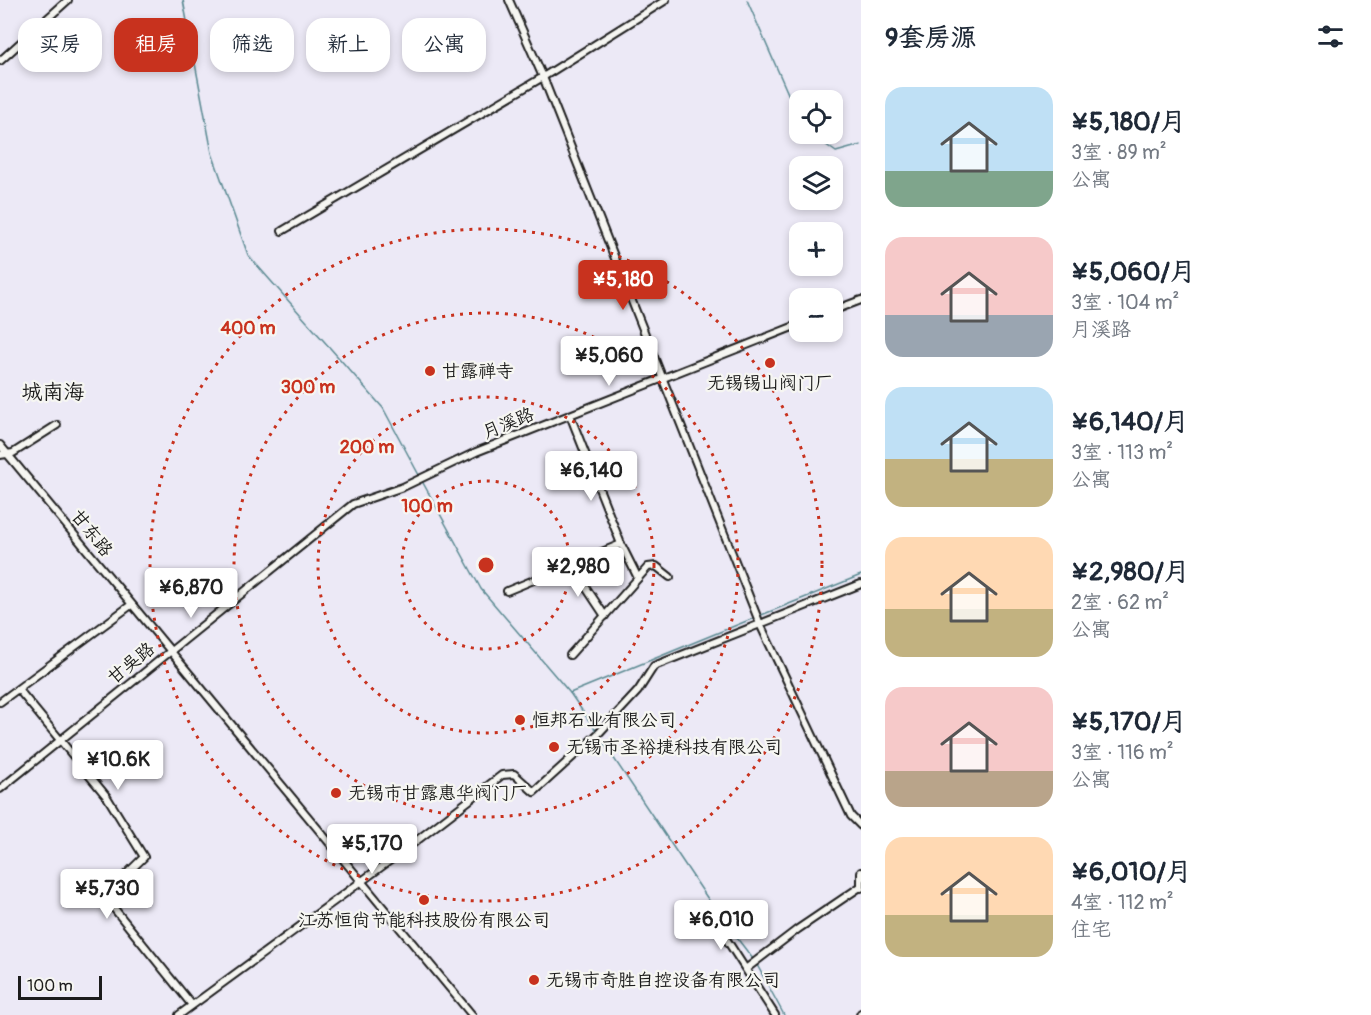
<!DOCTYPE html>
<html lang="zh">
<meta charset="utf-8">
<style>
:root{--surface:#fff;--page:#f2f2f3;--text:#1f2937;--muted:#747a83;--accent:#c8321e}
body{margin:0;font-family:Pangolin,"LXGW WenKai TC",sans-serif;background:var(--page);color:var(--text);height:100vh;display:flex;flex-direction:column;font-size:22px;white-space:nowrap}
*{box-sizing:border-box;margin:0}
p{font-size:20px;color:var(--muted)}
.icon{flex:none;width:33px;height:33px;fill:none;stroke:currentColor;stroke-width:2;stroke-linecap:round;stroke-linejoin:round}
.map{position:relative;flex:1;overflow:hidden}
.drawer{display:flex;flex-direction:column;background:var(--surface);width:510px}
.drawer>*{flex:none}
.banner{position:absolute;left:18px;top:18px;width:570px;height:54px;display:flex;gap:12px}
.fabs{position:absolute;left:789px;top:90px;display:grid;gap:12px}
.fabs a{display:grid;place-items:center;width:54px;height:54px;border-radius:12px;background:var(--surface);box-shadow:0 3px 9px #0003;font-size:30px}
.scale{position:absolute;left:18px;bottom:15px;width:84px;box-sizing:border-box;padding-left:6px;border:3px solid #1c1c1c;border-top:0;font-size:16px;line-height:21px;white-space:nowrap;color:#1c1c1c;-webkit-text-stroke:4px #f6f6f2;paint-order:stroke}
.price{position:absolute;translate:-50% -51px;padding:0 14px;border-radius:6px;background:#fff;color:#222;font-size:20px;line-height:39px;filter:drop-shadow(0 2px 3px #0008)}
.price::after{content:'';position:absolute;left:50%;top:36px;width:18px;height:14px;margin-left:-9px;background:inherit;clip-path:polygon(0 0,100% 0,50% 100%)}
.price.on{background:var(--accent);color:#fff}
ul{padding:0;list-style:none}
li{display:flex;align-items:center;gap:18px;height:150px;padding:0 24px}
li span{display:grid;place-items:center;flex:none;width:168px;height:120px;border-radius:18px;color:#555}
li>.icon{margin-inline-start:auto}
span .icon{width:72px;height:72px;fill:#fffc;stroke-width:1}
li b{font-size:26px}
h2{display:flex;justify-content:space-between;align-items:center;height:72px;padding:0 24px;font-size:26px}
.pill{padding:0 21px;border-radius:18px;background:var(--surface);box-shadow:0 3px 9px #0003;font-size:21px;line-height:54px}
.pill.on{background:var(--accent);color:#fff}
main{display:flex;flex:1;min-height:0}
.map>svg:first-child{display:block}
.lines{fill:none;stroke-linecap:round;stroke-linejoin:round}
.stream{stroke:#5a8991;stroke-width:1.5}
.minor-casing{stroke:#1c1c1c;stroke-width:10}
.minor{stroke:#f6f6f2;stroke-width:6}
.ring{fill:none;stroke:#c8321e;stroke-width:3;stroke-dasharray:3 6}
.poi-dot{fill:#c8321e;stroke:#f6f6f2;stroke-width:2}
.labels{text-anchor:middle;stroke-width:4.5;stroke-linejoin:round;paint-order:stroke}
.poi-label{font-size:18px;fill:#1c1c1c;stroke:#f6f6f2;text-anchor:start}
.street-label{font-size:18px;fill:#1c1c1c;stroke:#f6f6f2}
.quarter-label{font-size:21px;fill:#1c1c1c;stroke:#f6f6f2}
.centre{fill:#c8321e;stroke:#f6f6f2;stroke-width:3}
.ring-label{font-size:18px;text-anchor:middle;font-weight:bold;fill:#c8321e;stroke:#f6f6f2;stroke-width:4.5;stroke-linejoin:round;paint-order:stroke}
</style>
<main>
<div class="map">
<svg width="861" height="1015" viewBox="0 0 861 1015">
<rect width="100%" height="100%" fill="#ece9f6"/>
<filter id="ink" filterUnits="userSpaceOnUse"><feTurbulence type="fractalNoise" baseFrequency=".0167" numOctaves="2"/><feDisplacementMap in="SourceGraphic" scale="12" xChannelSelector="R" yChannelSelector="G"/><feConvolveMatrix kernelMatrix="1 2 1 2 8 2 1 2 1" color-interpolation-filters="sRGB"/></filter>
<g filter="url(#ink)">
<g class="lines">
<g class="stream">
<polyline points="183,0 212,153 248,255 383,408 420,477"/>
<polyline points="747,0 800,121"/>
<polyline points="811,134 836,152 861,145"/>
<polyline points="422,481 481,589 570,693 597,732"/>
<polyline points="759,616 861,575"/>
<polyline points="570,693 754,618"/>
<polyline points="599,736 714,908 753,959"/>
<polyline points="756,963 784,1015"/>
</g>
<g class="minor-casing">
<g id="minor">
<polyline points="509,0 543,77 760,624 851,816 861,826"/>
<polyline points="0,61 68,0"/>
<polyline points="282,231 543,77 666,0"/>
<polyline points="832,311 861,300"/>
<polyline points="570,415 621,544 638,578"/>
<polyline points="0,445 472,1015"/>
<polyline points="0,455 13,453 57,425"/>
<polyline points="571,565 605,616"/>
<polyline points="507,591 621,544"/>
<polyline points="570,655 648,567 656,566 670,577"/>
<polyline points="19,690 107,797 144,857 104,896 192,1005"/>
<polyline points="0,702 131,605"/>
<polyline points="0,789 353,504 403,487 476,452 800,324"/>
<polyline points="861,872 861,888"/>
<polyline points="714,920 775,1015"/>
<polyline points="747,968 798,929 860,887"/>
<polyline points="179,1015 411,845 502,775 514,774 534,792 599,733 638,691 654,666 861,584"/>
<polyline points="860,1015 861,1013"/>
</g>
</g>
<use href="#minor" class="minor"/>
</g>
</g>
<g class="ring">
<circle cx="486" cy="565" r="84"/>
<circle cx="486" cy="565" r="168"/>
<circle cx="486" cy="565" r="252"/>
<circle cx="486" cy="565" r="336"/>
</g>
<g class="poi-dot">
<circle cx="770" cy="363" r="6"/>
<circle cx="430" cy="371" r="6"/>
<circle cx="520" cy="720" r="6"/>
<circle cx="554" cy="747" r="6"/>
<circle cx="336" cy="793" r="6"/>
<circle cx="424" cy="900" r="6"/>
<circle cx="534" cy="980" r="6"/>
</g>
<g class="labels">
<g class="poi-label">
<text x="442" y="377">甘露禅寺</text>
<text x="770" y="389" text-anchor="middle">无锡锡山阀门厂</text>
<text x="532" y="726">恒邦石业有限公司</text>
<text x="566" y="753">无锡市圣裕捷科技有限公司</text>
<text x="348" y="799">无锡市甘露惠华阀门厂</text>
<text x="424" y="926" text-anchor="middle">江苏恒尚节能科技股份有限公司</text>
<text x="546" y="986">无锡市奇胜自控设备有限公司</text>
</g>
<g class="street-label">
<text transform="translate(508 423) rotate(-22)" y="6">月溪路</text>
<text transform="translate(92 533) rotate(51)" y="6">甘东路</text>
<text transform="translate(131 663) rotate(-39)" y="6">甘吴路</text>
</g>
<g class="quarter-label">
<text x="53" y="399">城南海</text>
</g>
</g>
<circle cx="486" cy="565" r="9" class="centre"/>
<g class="ring-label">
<text x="248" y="334">400 m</text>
<text x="308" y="393">300 m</text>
<text x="367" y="453">200 m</text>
<text x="427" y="512">100 m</text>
</g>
</svg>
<div class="fabs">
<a><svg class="icon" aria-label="locate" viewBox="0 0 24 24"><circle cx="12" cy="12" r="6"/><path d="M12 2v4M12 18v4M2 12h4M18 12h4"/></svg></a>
<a><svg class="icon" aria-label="layers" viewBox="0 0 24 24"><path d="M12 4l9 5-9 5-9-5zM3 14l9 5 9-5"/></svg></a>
<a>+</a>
<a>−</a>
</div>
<div class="scale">100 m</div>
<b class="price on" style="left:623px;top:311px">¥5,180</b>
<b class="price" style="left:609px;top:387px">¥5,060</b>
<b class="price" style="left:591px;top:502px">¥6,140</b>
<b class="price" style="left:578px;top:598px">¥2,980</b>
<b class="price" style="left:191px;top:619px">¥6,870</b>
<b class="price" style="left:118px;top:791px">¥10.6K</b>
<b class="price" style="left:372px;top:875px">¥5,170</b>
<b class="price" style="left:107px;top:920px">¥5,730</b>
<b class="price" style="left:721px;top:951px">¥6,010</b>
<div class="banner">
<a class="pill">买房</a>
<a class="pill on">租房</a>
<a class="pill">筛选</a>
<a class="pill">新上</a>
<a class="pill">公寓</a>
</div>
</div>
<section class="drawer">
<h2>9套房源<svg class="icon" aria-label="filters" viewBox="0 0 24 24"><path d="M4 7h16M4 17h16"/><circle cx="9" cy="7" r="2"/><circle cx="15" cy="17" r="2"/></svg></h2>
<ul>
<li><span style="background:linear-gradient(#bfe0f5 70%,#7fa58c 0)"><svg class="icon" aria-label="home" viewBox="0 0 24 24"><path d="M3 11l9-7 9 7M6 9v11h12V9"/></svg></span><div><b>¥5,180/月</b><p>3室 · 89 m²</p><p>公寓</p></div></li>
<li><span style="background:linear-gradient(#f6c9c9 65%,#9aa5b1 0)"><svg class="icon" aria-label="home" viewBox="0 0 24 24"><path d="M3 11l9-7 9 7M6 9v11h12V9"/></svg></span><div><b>¥5,060/月</b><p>3室 · 104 m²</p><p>月溪路</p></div></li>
<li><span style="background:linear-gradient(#bfe0f5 60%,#c2b280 0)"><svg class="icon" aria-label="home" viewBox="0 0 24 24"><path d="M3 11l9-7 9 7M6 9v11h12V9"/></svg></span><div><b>¥6,140/月</b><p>3室 · 113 m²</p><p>公寓</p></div></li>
<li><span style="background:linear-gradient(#ffd9b3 60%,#c2b280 0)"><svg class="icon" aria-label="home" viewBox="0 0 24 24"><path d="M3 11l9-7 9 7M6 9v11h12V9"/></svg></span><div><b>¥2,980/月</b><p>2室 · 62 m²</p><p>公寓</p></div></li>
<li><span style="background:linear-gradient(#f6c9c9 70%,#b9a48a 0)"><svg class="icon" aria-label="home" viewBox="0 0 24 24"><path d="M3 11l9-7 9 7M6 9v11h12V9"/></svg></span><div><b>¥5,170/月</b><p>3室 · 116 m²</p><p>公寓</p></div></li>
<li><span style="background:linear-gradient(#ffd9b3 65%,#c2b280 0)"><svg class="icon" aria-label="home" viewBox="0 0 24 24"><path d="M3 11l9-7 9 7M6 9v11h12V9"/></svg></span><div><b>¥6,010/月</b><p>4室 · 112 m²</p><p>住宅</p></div></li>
</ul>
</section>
</main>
